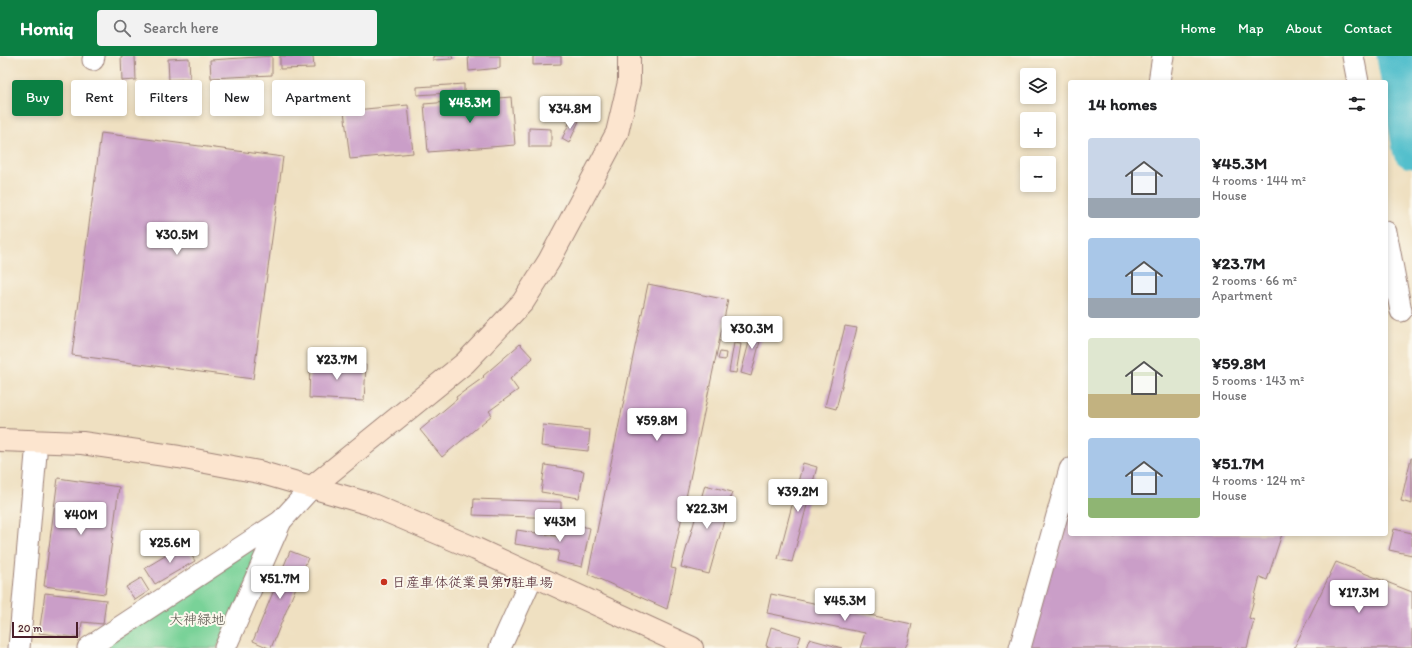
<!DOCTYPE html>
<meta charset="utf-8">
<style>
:root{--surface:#fff;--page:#f2f2f2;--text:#202124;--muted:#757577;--accent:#0b8043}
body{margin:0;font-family:Itim,"Klee One",sans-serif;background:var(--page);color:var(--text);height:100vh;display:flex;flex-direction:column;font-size:15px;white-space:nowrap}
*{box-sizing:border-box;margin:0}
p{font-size:13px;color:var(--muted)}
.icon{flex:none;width:22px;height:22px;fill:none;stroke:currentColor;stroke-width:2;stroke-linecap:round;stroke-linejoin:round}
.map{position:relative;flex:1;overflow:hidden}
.details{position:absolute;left:1068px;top:24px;width:320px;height:456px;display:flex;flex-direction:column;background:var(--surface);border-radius:4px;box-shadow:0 2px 6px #0003}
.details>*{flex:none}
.hud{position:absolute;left:12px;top:24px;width:380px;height:36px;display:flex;gap:8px}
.tools{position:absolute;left:1020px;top:12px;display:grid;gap:8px}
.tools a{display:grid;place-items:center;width:36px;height:36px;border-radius:4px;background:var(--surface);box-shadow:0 2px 6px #0003;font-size:20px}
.scale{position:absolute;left:12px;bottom:10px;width:66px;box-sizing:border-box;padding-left:4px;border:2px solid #4a1f2b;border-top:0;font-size:11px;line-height:14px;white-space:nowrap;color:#4a1f2b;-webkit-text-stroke:3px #fbf7ec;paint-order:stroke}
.price{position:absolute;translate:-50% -34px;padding:0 9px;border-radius:4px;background:#fff;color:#222;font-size:13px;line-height:26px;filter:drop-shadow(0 1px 2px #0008)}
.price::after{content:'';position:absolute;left:50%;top:24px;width:12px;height:9px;margin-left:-6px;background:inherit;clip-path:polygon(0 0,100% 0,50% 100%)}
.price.current{background:var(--accent);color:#fff}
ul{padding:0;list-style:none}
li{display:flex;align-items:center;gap:12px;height:100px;padding:0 20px}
li span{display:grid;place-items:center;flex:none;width:112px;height:80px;border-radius:4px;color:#555}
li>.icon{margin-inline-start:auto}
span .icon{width:48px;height:48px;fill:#fffc;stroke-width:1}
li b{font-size:17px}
h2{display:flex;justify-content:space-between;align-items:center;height:48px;padding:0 20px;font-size:17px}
.chip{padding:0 14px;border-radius:4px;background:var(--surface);box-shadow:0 2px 6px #0003;font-size:14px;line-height:36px}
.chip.current{background:var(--accent);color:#fff}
header{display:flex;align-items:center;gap:24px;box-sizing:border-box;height:56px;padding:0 20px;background:var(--accent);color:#fff}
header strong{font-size:19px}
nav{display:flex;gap:22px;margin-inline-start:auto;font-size:14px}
.search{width:280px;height:36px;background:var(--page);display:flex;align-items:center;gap:10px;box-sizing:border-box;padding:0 14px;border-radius:4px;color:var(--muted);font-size:15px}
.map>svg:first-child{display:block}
.green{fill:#79d298;stroke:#627862}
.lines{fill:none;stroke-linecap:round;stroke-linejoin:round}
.river{stroke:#53bfcc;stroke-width:39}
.building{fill:#ca9ec8}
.street-casing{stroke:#9c8076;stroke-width:23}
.secondary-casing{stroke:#9c8076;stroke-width:24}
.street{stroke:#fff;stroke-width:21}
.secondary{stroke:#fce5cf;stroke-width:22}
.poi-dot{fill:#c8321e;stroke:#fbf7ec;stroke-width:1.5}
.labels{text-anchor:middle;stroke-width:4;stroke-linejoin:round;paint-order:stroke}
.poi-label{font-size:14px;fill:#4a1f2b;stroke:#fbf7ec;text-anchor:start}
.park-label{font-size:14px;fill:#58554c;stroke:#fbf7ec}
</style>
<header>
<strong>Homiq</strong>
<div class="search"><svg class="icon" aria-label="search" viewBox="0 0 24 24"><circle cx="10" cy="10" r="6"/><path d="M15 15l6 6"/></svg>Search here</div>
<nav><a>Home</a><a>Map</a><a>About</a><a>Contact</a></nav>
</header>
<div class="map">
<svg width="1412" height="592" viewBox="0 0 1412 592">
<rect width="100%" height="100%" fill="#fbf7ec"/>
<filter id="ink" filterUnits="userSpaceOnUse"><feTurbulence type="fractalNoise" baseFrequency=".025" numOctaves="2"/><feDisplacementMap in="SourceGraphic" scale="8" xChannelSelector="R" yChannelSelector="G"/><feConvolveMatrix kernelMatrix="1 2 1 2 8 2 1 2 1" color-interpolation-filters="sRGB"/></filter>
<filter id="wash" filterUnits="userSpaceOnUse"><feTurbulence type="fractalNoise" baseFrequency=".012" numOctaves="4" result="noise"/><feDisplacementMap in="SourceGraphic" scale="16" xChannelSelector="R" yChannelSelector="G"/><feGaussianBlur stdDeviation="0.9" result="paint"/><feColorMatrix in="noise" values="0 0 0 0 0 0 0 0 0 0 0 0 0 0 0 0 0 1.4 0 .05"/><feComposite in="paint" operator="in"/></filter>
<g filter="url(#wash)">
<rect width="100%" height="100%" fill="#efe0c1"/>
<polygon class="green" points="268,480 217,592 103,592"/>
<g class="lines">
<polyline class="river" points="1396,0 1412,93"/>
</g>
<g id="blocks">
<g class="building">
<polygon points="121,0 135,0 136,24 122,25"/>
<polygon points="272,0 272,19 211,22 210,4"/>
<polygon points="280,0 313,0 314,12 280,13"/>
<polygon points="433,0 452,0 453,3 433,4"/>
<polygon points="468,0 500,0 500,12 469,15"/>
<polygon points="533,0 561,0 561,8 533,9"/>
<polygon points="189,2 190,23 169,24 168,3"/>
<polygon points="464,28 464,36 417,39 417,31"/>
<polygon points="511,41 515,89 428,96 424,48"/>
<polygon points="408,49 413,97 350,103 344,55"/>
<polygon points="572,61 579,65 569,87 562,83"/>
<polygon points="529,72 551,73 551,91 529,91"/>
<polygon points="101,77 283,101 253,323 72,299"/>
<polygon points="648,228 728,244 671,512 676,513 667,553 588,518"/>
<polygon points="754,267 764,270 751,320 741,317"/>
<polygon points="845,270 857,272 836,353 825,350"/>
<polygon points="725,271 744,274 743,281 724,278"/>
<polygon points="734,287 741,288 736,317 729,316"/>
<polygon points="520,288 533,302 510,323 518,334 489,355 492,359 442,401 420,374 457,343 456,341 484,321 483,320"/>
<polygon points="720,296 726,297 725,304 718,303"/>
<polygon points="310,306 366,309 364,345 309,342"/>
<polygon points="543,369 590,374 588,395 541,390"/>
<polygon points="1411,402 1412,402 1412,448 1401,445"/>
<polygon points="803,407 817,411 792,506 778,503"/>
<polygon points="545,409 584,415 579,442 541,436"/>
<polygon points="58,422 119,431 105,538 44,530"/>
<polygon points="705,429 732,436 709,518 681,511"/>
<polygon points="1070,442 1070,478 1104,478 1114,481 1115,478 1282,478 1267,524 1260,521 1249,562 1254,564 1247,592 1027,592"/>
<polygon points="474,443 561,446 561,462 473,459"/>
<polygon points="565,467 590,472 582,511 557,505 559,495 515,488 517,474 562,481"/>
<polygon points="1394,473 1412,477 1412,499 1389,494"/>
<polygon points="185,488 195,505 155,528 145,512"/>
<polygon points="290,495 308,502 271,592 269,592 253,585"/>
<polygon points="1336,506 1412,536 1412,592 1294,592"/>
<polygon points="141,522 149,535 135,544 126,531"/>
<polygon points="45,537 106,544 103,568 82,566 80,582 39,577"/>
<polygon points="771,538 912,568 908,586 905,592 860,592 865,577 767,557"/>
<polygon points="771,571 801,580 797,592 774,592 766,590"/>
<polygon points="809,583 842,592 806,592"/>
</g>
</g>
</g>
<g filter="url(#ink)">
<use href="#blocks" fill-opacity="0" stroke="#9c8076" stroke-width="1"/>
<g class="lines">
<g class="street-casing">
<g id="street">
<polyline points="1353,0 1358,26"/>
<polyline points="93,4 94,0"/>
<polyline points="1159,26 1163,0"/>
<polyline points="1386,176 1401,255"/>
<polyline points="19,592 36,398"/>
<polyline points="88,592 281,465"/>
<polyline points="225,592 281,465 312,431"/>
<polyline points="500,592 533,519"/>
<polyline points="1020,592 1070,413"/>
</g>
</g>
<g class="secondary-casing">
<g id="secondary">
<polyline points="0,384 82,387 179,401 259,416 370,448 476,493 692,592"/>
<polyline points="312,431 465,307 523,246 549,205 617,77 629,26 629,0"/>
</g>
</g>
<use href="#street" class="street"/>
<use href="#secondary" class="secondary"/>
</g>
</g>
<circle class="poi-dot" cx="384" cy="526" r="4"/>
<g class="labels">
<g class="poi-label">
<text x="392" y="531">日産車体従業員第7駐車場</text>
</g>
<g class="park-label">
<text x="197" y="568">大神緑地</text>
</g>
</g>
</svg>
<div class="tools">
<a><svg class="icon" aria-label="layers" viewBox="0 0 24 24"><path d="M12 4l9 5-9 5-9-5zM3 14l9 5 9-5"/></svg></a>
<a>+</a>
<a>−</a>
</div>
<div class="scale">20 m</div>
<b class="price current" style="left:470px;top:68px">¥45.3M</b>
<b class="price" style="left:570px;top:74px">¥34.8M</b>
<b class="price" style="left:177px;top:200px">¥30.5M</b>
<b class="price" style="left:752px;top:294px">¥30.3M</b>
<b class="price" style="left:337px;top:325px">¥23.7M</b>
<b class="price" style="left:657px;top:386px">¥59.8M</b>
<b class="price" style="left:798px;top:457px">¥39.2M</b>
<b class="price" style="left:707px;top:474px">¥22.3M</b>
<b class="price" style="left:81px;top:480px">¥40M</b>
<b class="price" style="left:560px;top:487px">¥43M</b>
<b class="price" style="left:170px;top:508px">¥25.6M</b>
<b class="price" style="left:280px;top:544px">¥51.7M</b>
<b class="price" style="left:1359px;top:558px">¥17.3M</b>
<b class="price" style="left:845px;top:566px">¥45.3M</b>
<div class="hud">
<a class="chip current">Buy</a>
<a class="chip">Rent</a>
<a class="chip">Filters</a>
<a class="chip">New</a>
<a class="chip">Apartment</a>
</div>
<section class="details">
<h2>14 homes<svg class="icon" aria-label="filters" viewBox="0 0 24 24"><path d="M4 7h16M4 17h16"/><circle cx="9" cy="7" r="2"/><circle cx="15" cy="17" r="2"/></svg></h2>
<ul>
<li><span style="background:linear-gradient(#c9d6e8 75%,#9aa5b1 0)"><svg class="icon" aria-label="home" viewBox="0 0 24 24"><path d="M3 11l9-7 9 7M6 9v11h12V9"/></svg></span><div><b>¥45.3M</b><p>4 rooms · 144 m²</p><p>House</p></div></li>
<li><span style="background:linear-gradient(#a9c7e8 75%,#9aa5b1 0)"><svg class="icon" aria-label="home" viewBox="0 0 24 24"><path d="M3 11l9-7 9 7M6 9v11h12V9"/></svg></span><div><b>¥23.7M</b><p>2 rooms · 66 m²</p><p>Apartment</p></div></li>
<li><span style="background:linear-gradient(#dfe7d0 70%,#c2b280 0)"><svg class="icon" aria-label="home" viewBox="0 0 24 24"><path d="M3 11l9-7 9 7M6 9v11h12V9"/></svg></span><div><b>¥59.8M</b><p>5 rooms · 143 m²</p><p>House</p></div></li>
<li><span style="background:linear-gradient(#a9c7e8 75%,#8fb573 0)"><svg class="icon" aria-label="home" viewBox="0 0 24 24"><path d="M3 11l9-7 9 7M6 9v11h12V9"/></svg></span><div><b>¥51.7M</b><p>4 rooms · 124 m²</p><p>House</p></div></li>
</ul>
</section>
</div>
